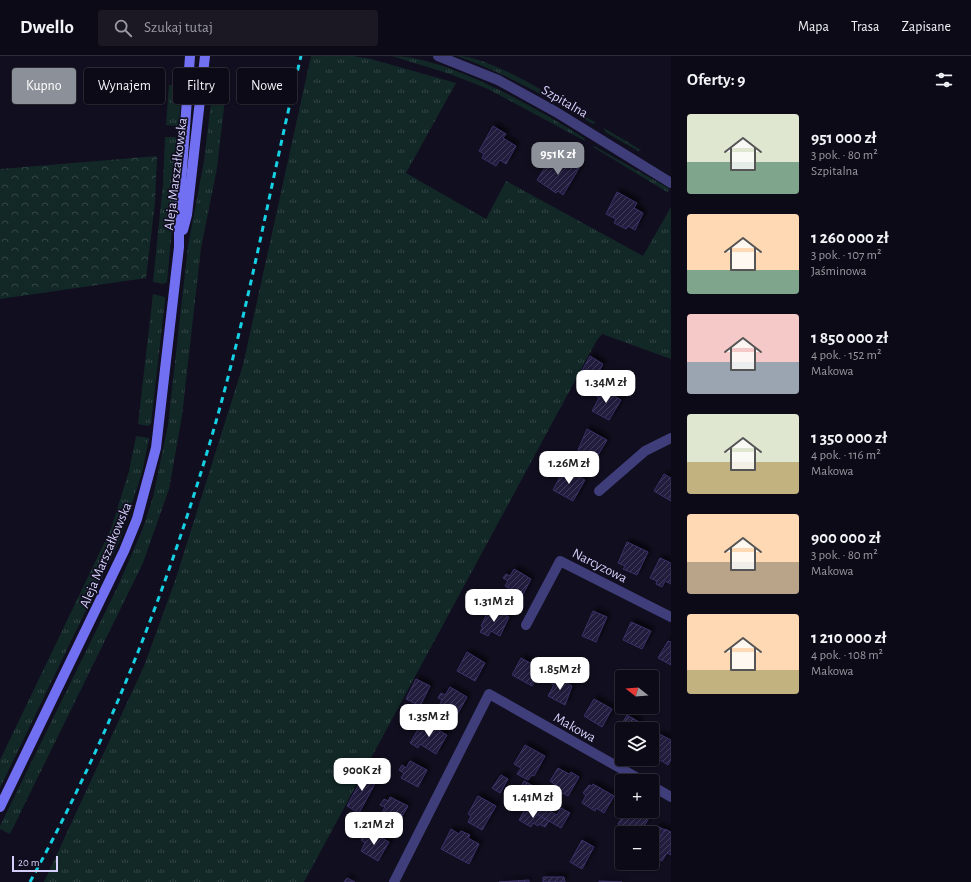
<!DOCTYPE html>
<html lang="pl">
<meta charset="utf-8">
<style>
:root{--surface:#0d0a17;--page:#1b1824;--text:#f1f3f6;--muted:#9a9aa1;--line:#2d2b36;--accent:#8c9099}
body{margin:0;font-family:"Alegreya Sans",sans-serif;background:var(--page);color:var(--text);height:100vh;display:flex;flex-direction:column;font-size:15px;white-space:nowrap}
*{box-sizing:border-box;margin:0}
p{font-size:13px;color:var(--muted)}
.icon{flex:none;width:22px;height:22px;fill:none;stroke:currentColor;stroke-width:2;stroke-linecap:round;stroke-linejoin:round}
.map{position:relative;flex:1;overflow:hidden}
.panel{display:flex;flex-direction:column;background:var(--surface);width:300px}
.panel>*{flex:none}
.banner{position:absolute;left:12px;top:12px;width:380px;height:36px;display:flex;gap:8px}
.needle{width:26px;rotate:287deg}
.buttons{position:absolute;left:615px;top:614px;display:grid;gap:8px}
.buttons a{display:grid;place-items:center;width:44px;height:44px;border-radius:4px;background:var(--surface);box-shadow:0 1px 3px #0004,0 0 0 1px var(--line);font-size:20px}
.scale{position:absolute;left:12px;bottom:10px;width:46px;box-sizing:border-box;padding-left:4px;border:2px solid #d5d0fb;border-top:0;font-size:11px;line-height:14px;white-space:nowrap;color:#d5d0fb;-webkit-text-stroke:3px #110e1f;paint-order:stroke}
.price{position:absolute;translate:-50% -34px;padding:0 9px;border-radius:8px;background:#fff;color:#222;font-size:13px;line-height:26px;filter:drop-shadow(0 1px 2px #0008)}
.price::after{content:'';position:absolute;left:50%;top:24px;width:12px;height:9px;margin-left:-6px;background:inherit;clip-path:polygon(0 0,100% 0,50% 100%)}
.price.current{background:var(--accent);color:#fff}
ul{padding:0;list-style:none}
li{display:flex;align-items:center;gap:12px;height:100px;padding:0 16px}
li span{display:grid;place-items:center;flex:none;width:112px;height:80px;border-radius:4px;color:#555}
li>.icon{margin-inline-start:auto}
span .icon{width:48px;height:48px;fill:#fffc;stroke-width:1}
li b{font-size:17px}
h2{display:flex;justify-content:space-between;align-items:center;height:48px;padding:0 16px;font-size:17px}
.pill{padding:0 14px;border-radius:4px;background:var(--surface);box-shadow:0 1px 3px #0004,0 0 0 1px var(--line);font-size:14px;line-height:36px}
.pill.current{background:var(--accent);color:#fff}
header{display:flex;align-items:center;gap:24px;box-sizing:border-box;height:56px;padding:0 20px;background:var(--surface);border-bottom:1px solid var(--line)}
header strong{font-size:19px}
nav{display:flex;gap:22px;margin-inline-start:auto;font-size:14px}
.search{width:280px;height:36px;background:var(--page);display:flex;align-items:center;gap:10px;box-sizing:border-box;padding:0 14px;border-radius:4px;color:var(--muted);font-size:15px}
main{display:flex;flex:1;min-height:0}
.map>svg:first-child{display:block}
.grass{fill:url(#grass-tufts)}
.forest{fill:url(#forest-crowns)}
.building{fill:url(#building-hatch);stroke:#3b3068;filter:url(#shadow)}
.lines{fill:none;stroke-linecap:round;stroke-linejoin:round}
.street{stroke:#3f3e7a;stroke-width:10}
.secondary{stroke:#7270f2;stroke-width:10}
.rail{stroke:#15d1e3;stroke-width:3;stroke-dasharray:6 5;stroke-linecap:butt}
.labels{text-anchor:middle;stroke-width:3.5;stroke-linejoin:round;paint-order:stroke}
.street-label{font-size:14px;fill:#d5d0fb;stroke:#110e1f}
</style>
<header>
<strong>Dwello</strong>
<div class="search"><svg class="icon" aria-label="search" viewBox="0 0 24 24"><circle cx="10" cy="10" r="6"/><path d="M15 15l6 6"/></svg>Szukaj tutaj</div>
<nav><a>Mapa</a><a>Trasa</a><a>Zapisane</a></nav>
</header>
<main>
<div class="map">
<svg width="671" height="826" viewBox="0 0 671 826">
<defs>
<pattern id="grass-tufts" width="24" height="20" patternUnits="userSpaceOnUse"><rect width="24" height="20" fill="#122827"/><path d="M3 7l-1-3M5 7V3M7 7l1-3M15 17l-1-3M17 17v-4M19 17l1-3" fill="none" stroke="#344647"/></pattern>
<pattern id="forest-crowns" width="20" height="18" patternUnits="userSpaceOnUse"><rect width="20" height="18" fill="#122827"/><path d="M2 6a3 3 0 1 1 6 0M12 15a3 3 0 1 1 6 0" fill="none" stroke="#344647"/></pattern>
<pattern id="building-hatch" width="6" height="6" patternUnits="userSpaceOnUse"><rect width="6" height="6" fill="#231c3e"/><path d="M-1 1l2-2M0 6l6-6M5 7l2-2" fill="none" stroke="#423c5b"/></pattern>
<filter id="shadow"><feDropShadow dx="3.5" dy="-3.5" stdDeviation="2" flood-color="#0009"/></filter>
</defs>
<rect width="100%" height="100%" fill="#110e1f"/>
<g class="grass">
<polygon points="311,0 353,0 371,3 456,27 406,117 486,163 506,125 643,200 671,151 671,303 602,278 597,284 304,826 44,826 144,610 175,525 243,309"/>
<path d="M392 0C447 0 538 53 584 82L585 85 488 33 450 18Z"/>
<path d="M457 0C492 0 565 48 596 67L593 68C549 42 505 17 457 0Z"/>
<polygon points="215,12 226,14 228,17 217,112 201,192 182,360 169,433 143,507 10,778 0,773 0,770 118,530 143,472 153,441 168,369 188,190 204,105"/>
<polygon points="169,29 180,29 182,31 179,68 177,70 166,69"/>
<polygon points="604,72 641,94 638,95 605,76"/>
<polygon points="165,81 175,81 178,84 175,142 167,226 163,228 153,226 163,128"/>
<polygon points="594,90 670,133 667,136 593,91"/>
<polygon points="153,238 165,241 165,244 151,368 148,370 138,368"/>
<polygon points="136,380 149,382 142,417 119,486 0,732 0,704 111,473 129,415"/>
</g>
<polygon class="forest" points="157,100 155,147 146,222 0,243 0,113"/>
<g class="building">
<polygon points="493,70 506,78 503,82 516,90 506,108 500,104 496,110 482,102 484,98 479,95"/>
<polygon points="564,104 579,112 563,139 558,135 556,137 537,124 549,105 560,111"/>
<polygon points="617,136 637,147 634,152 643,157 635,174 628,170 626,173 614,167 616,163 606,158"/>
<polygon points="590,300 603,308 591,330 578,322"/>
<polygon points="600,332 621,344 609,364 592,355 599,342 596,340"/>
<polygon points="587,373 607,384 595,404 578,394"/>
<polygon points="564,413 585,424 573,445 553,434"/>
<polygon points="664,418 671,422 671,445 654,435"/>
<polygon points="627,486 648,496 637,519 623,513 625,510 618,507"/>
<polygon points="660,502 671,507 671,528 665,525 662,531 656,528 657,525 650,522"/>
<polygon points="514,513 531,523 522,540 505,530 508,525 503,522 506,518 510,520"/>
<polygon points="490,552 509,561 500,580 491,575 488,580 480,576 483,571 481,570"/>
<polygon points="593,555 607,561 596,586 582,580"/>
<polygon points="631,566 651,575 642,593 623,584"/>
<polygon points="668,585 671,586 671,609 658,602"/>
<polygon points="467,596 485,607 475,625 457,615"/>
<polygon points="521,602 534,609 535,606 543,611 532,630 512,619"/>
<polygon points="555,620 572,630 565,649 548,640 554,629 551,627"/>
<polygon points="416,623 430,630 420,650 406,643"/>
<polygon points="450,631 467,641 457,659 439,650 442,644 438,642 441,637 445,639"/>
<polygon points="594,643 612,653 602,671 584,660"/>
<polygon points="627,659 639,666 638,668 645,673 622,673 622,682 616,678"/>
<polygon points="423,665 447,679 436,698 420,688 418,692 410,687"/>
<polygon points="659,678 671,684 671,704 668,709 652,699 652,690"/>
<polygon points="525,689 545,700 534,720 532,719 528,724 517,718 521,712 514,708"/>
<polygon points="410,705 427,714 418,731 401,722 404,717 399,714 402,709 406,712"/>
<polygon points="558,712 569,718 571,716 579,721 568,740 555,733 557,730 550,725"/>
<polygon points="366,715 378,722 359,757 347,750"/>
<polygon points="501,719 508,723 500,737 492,732"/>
<polygon points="524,725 537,732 526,752 513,745"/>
<polygon points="593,728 614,740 604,757 596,752 595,755 582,747 586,739 583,737 589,729 592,730"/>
<polygon points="535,736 544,741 539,749 557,759 561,752 570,757 561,772 526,752"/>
<polygon points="478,740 496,750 482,774 468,766 471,760 468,758"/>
<polygon points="390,741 408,750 397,769 380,760 385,751 380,749 384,743 388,745"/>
<polygon points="526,752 549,765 545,771 539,768 538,770 533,767 531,771 519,764"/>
<polygon points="626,755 635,755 641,758 642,756 650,760 640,777 633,777 618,768"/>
<polygon points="657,770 665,774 652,797 652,778"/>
<polygon points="451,773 459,778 461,775 470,779 468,782 479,788 469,808 441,793"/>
<polygon points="665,773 671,776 671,799 667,797 662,805 652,800 652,797"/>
<polygon points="371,776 389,786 378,805 361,795 365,787 361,784 364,779 369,781"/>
<polygon points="582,784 594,791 582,813 570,806"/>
<polygon points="543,821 564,821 565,826 543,826"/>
<polygon points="347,822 355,826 344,826"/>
<polygon points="529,824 529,826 499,826"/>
<polygon points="599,825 622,826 599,826"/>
</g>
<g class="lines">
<g class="street">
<polyline points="438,0 498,24 556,56 671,127"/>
<polyline points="599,435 645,395 671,382"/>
<polyline points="526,569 560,505 671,561"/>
<polyline points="652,730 671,741"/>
<polyline points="394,826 489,638 643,725"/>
</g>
<g class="secondary">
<polyline points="183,174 187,159 205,0"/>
<polyline points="0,751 124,495 137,463 156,392 179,191 179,157 190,0"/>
</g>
<path class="rail" d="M30 826C108 684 168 532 213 376 249 252 271 125 301 0"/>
</g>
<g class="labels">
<g class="street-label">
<text transform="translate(565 45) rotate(30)" y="5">Szpitalna</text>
<text transform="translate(175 118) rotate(-83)" y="5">Aleja Marszałkowska</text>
<text transform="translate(105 499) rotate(-67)" y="5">Aleja Marszałkowska</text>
<text transform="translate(600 509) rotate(27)" y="5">Narcyzowa</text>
<text transform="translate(575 671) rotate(29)" y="5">Makowa</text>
</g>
</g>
</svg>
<div class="buttons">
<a><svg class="needle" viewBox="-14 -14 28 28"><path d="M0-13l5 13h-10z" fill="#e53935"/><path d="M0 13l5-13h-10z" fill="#9a9aa1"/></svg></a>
<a><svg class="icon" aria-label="layers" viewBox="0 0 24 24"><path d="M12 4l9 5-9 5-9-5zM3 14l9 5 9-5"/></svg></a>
<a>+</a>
<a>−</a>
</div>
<div class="scale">20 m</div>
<b class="price current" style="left:558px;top:120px">951K zł</b>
<b class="price" style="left:606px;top:348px">1.34M zł</b>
<b class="price" style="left:569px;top:429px">1.26M zł</b>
<b class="price" style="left:494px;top:567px">1.31M zł</b>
<b class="price" style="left:560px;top:635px">1.85M zł</b>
<b class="price" style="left:429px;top:682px">1.35M zł</b>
<b class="price" style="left:362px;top:736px">900K zł</b>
<b class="price" style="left:533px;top:763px">1.41M zł</b>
<b class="price" style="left:374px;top:790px">1.21M zł</b>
<div class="banner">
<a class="pill current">Kupno</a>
<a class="pill">Wynajem</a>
<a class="pill">Filtry</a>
<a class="pill">Nowe</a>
</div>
</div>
<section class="panel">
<h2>Oferty: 9<svg class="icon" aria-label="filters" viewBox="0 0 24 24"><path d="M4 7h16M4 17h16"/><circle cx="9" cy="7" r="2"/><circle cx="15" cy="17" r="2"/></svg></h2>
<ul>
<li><span style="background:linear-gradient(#dfe7d0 60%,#7fa58c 0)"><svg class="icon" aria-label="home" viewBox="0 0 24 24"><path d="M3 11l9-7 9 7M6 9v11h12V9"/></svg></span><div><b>951 000 zł</b><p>3 pok. · 80 m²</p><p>Szpitalna</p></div></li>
<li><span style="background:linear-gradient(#ffd9b3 70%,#7fa58c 0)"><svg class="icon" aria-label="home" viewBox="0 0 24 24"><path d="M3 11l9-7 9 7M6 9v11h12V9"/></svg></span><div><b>1 260 000 zł</b><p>3 pok. · 107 m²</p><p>Jaśminowa</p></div></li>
<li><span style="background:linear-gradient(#f6c9c9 60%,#9aa5b1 0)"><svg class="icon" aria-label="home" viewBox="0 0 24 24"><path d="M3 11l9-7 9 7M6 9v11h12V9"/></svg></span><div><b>1 850 000 zł</b><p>4 pok. · 152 m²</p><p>Makowa</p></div></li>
<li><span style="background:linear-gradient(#dfe7d0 60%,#c2b280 0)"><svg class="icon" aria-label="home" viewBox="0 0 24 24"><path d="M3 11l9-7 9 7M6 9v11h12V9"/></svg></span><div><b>1 350 000 zł</b><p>4 pok. · 116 m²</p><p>Makowa</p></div></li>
<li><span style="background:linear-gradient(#ffd9b3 60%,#b9a48a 0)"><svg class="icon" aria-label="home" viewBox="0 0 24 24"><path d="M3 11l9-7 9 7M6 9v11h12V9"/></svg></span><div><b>900 000 zł</b><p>3 pok. · 80 m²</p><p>Makowa</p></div></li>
<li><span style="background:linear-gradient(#ffd9b3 70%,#c2b280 0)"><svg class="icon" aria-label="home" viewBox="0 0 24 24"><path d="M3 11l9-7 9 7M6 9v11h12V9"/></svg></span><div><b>1 210 000 zł</b><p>4 pok. · 108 m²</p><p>Makowa</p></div></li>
</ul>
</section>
</main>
